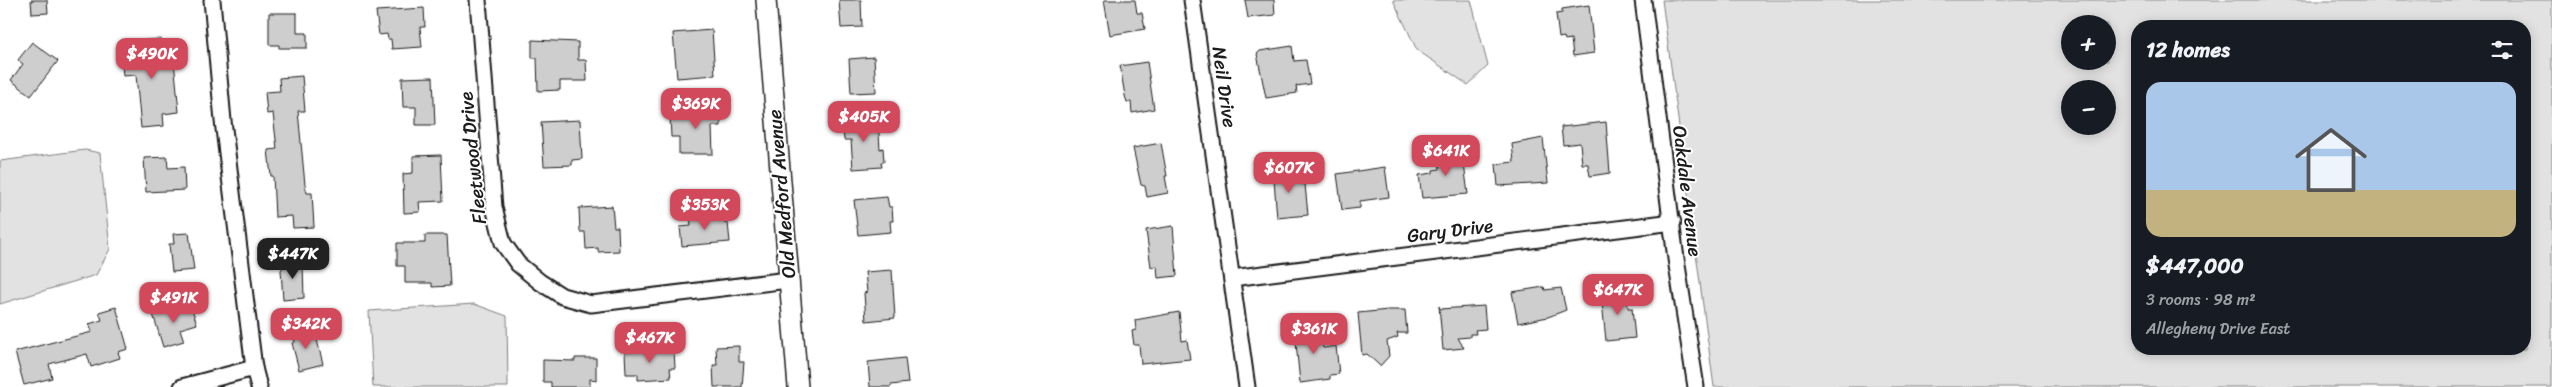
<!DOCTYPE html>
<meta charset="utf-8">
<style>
:root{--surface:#171b24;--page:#242831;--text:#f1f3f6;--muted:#9ea1a6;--accent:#d1495b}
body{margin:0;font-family:Sriracha,sans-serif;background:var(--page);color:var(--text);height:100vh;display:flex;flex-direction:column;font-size:19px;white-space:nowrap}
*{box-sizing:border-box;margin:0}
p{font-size:16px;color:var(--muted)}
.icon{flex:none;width:28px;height:28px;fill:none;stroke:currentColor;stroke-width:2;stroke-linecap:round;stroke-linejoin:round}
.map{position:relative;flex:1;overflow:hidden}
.panel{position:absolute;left:2131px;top:20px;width:400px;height:335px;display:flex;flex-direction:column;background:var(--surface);border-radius:20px;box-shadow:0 2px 12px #0003}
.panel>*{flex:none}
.controls{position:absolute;left:2061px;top:15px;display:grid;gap:10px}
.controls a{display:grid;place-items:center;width:55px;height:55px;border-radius:50%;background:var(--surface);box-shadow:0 2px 12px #0003;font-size:25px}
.price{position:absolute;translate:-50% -42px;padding:0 11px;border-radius:10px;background:var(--accent);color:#fff;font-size:16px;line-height:32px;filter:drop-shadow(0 1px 2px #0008)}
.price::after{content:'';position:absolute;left:50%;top:30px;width:15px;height:11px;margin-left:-8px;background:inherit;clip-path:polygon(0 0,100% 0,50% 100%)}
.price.selected{background:#222;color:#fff}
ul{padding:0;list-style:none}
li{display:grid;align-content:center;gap:10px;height:265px;padding:0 15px}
li span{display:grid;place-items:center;height:155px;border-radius:15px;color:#555}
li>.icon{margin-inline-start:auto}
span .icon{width:90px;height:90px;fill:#fffc;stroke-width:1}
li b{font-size:21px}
h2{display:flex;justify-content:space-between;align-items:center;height:60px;padding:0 15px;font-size:21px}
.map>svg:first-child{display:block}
.green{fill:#e2e2e2;stroke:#7f7f7f;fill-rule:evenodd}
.building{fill:#cecece;stroke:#1c1c1c}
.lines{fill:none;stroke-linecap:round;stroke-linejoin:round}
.minor-casing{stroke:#1c1c1c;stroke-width:19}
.tertiary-casing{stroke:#1c1c1c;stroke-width:22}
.minor{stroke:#fff;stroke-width:15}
.tertiary{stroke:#fff;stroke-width:19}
.labels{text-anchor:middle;stroke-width:4;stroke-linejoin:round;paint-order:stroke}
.street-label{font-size:19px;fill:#1c1c1c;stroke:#fff}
</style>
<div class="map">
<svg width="2552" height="387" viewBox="0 0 2552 387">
<rect width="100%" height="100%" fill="#fff"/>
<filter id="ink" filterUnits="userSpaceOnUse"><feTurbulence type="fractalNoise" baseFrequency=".02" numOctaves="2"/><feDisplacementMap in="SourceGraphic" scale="10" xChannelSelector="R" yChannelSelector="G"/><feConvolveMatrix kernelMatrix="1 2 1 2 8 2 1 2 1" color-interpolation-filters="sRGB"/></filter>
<g filter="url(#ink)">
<g class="green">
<polygon points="1393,0 1471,0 1488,66 1468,85 1417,50"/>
<path d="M1662 0H2552V387H1714ZM2070 24H2108V61H2070ZM2525 26V349H2138V26ZM2070 89H2108V126H2070Z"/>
<polygon points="85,150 100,153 110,249 96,275 0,304 0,161"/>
<polygon points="474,304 507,316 508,387 373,387 369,311"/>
</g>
<g class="building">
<polygon points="31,0 47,0 48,13 32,14"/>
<polygon points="839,0 861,0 862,27 841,28"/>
<polygon points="1104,0 1135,0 1137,13 1142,13 1145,29 1110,35"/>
<polygon points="1245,0 1274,0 1275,15 1248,18"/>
<polygon points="1589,5 1594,53 1573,56 1571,39 1565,40 1564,37 1559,38 1556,14 1562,13 1562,9"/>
<polygon points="424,8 425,27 420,27 422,47 392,49 391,39 388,39 387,34 379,35 376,11"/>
<polygon points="269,13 297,13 297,33 307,33 307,48 279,48 279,45 269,45"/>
<polygon points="712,30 715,75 677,78 673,33"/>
<polygon points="161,39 162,51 173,50 179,112 163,114 164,126 141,128 136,75 123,76 121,50 133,49 133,41"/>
<polygon points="532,40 578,42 578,60 586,60 587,81 560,81 560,90 538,91 537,58 532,58"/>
<polygon points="32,42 58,61 31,96 11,80 23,64 18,60"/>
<polygon points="1292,46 1294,61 1306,60 1310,84 1296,86 1297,93 1266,98 1257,54 1260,51"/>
<polygon points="874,57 876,92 851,93 849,59"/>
<polygon points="1147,62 1154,109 1132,113 1131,102 1127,102 1125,96 1120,66"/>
<polygon points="302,76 305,111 298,111 305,185 307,193 312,193 314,227 293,228 292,216 275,217 273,176 271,176 268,150 277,149 273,113 267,114 265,92 280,91 279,78"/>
<polygon points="433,77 435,125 416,125 416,107 403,107 402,78"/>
<polygon points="697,106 720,106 721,126 712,126 713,154 679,154 679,137 671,137 670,115 697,115"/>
<polygon points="878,119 880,149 883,148 884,162 881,162 882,167 853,169 851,140 844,140 842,122"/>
<polygon points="580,120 582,159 572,160 572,165 544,166 541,122"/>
<polygon points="1606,122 1610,173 1590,176 1588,164 1582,164 1580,143 1563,145 1561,127"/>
<polygon points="1543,138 1548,183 1498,186 1496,164 1514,162 1512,144"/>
<polygon points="1161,143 1167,176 1165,176 1168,193 1147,197 1145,186 1141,185 1133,148"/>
<polygon points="1462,149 1468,194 1422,198 1419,175 1433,173 1433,170 1440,169 1438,152"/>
<polygon points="441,155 443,201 419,202 420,212 404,213 403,174 413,173 413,156"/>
<polygon points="167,157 168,168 184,167 185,190 146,192 144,158"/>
<polygon points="1292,166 1294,177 1301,176 1301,184 1305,184 1308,215 1277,218 1273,168"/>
<polygon points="1385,167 1389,197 1360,201 1360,208 1342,210 1337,174"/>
<polygon points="887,197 889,207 892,207 893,221 890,221 891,232 858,235 854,200"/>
<polygon points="612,206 614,227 618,227 619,251 598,252 598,248 586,249 585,232 580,232 579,208"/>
<polygon points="723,214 724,223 728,223 730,242 682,246 680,227 691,226 690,216"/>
<polygon points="1173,226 1177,276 1158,278 1157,266 1151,267 1146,230"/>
<polygon points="189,233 194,270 172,272 169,244 174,244 173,234"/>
<polygon points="425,235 447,235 450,286 432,287 432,283 405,283 405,266 397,266 397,243 425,243"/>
<polygon points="289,259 303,263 304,298 283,300 281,270"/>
<polygon points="892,270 895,318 866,321 864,293 867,292 865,272"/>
<polygon points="1544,287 1545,290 1561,288 1566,310 1548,317 1518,323 1512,292"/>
<polygon points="1626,288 1628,308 1632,308 1635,338 1606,341 1602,302 1607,302 1606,290"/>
<polygon points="190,303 197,324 180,329 184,341 163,347 153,314"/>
<polygon points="1439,306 1440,309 1484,306 1486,329 1475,330 1476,334 1470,334 1470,337 1458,338 1464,348 1443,350"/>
<polygon points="116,307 128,349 118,352 120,358 91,367 87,354 49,364 52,378 24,385 15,352 92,332 89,324 102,320 99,312"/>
<polygon points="1388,310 1405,310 1407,333 1397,333 1398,337 1387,341 1389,356 1380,366 1367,354 1362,355 1358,313"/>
<polygon points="1179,312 1182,341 1187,340 1190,359 1141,364 1139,345 1134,345 1132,331 1136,330 1135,320"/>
<polygon points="1314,320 1317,340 1322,340 1323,348 1336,346 1339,374 1330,375 1330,379 1300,383 1294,323"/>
<polygon points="305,328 308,338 316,336 323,364 299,370 292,343 295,342 293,331"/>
<polygon points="739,346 739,362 744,362 742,387 714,387 713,365 717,365 716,347"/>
<polygon points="674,350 675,368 670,368 671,378 638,380 638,374 626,374 625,352"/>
<polygon points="575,358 596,358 596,380 590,379 590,387 551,387 551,382 543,382 543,360 575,361"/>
<polygon points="905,358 908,383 891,385 891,387 870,387 868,362"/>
</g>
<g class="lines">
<g class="minor-casing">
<g id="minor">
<polyline points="212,0 223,121 254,368 259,387"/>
<polyline points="478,0 494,207 503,243 518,264 540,282 562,296 591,304 788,280"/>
<polyline points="1192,0 1247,387"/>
<polyline points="1643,0 1676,259 1696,387"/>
<polyline points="1232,278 1673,222"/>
<polyline points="182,387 254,368"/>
</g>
</g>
<g class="tertiary-casing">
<polyline id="tertiary" points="766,0 798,387"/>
</g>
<use href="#minor" class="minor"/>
<use href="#tertiary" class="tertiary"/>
</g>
</g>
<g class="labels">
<g class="street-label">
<text transform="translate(1225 87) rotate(82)" y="7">Neil Drive</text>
<text transform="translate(472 158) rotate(-96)" y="7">Fleetwood Drive</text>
<text transform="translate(1688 191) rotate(83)" y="7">Oakdale Avenue</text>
<text transform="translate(781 194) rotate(-95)" y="7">Old Medford Avenue</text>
<text transform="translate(1450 230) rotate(-7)" y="7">Gary Drive</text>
</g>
</g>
</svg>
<div class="controls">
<a>+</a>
<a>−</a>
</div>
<b class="price" style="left:152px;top:80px">$490K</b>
<b class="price" style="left:696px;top:130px">$369K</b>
<b class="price" style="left:864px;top:143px">$405K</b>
<b class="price" style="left:1446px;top:177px">$641K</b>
<b class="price" style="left:1289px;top:194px">$607K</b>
<b class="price" style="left:705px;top:231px">$353K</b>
<b class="price selected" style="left:293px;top:280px">$447K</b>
<b class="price" style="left:1618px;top:316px">$647K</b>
<b class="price" style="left:174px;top:324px">$491K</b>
<b class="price" style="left:306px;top:350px">$342K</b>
<b class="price" style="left:1314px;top:355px">$361K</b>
<b class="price" style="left:650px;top:364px">$467K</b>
<section class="panel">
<h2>12 homes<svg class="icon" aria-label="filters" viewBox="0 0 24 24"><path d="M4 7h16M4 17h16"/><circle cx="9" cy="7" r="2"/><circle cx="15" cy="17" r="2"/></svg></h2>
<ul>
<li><span style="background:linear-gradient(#a9c7e8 70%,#c2b280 0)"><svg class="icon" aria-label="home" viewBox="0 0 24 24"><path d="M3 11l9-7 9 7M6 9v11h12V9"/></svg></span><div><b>$447,000</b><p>3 rooms · 98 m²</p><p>Allegheny Drive East</p></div></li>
</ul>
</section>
</div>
